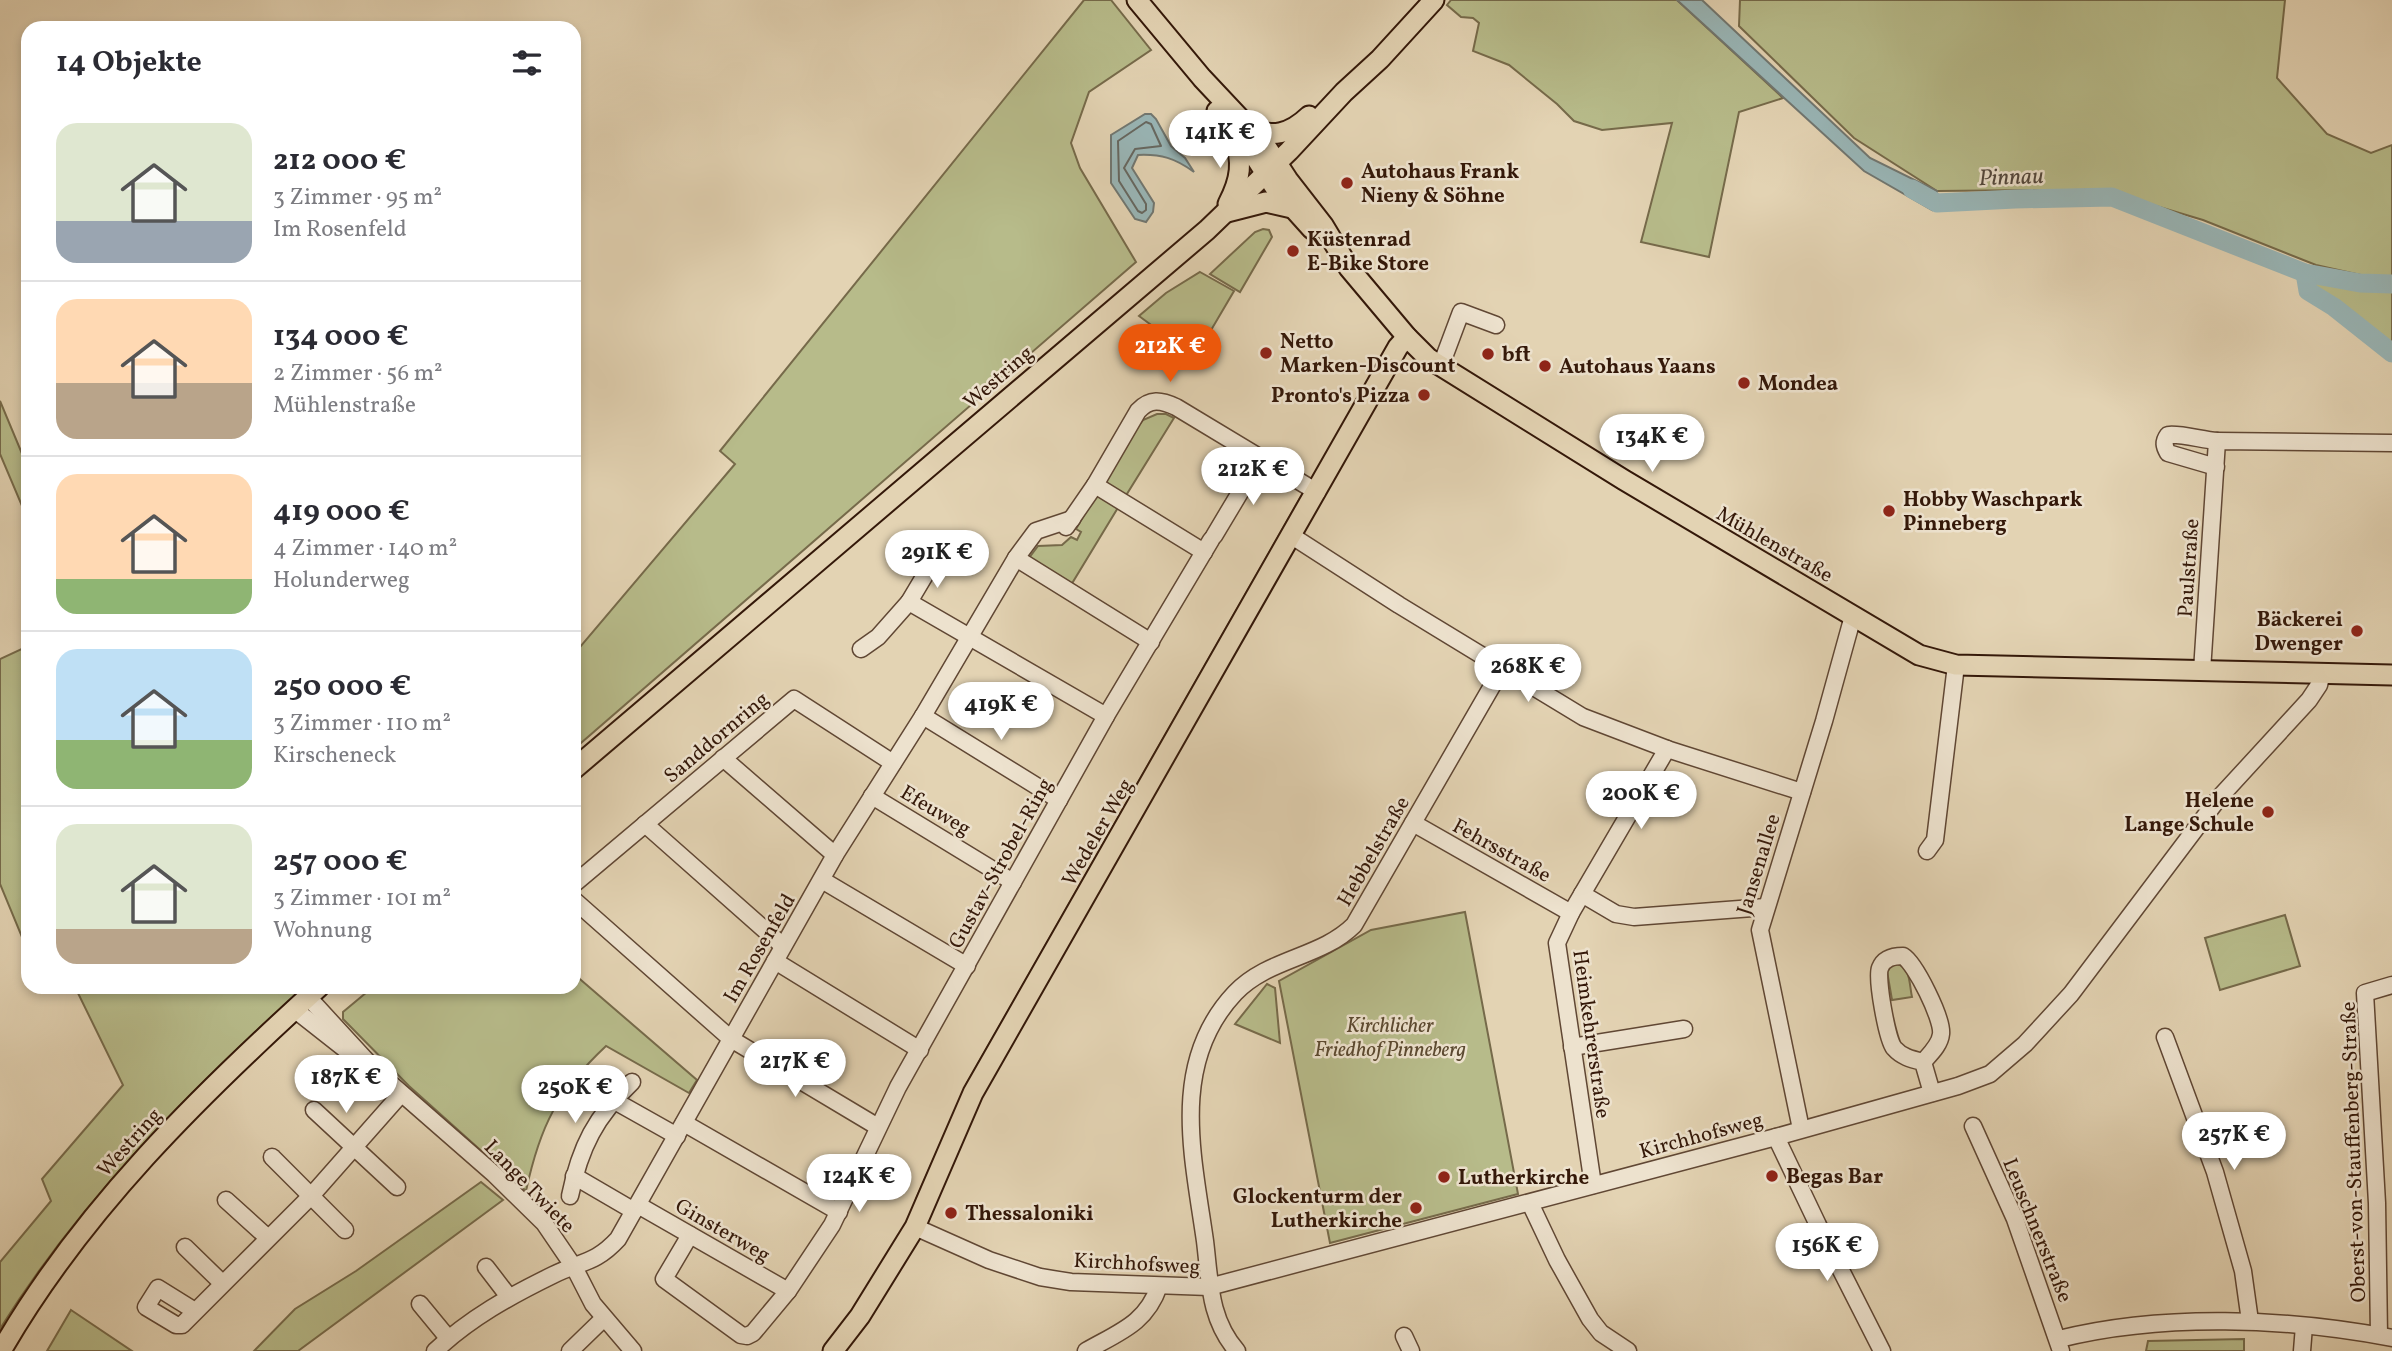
<!DOCTYPE html>
<html lang="de">
<meta charset="utf-8">
<style>
:root{--surface:#fff;--page:#f7f7f7;--text:#2b2b33;--muted:#7c7c81;--line:#e1e1e2;--accent:#ea580c}
body{margin:0;font-family:Vollkorn,serif;background:var(--page);color:var(--text);height:100vh;display:flex;flex-direction:column;font-size:26px;white-space:nowrap}
*{box-sizing:border-box;margin:0}
p{font-size:23px;color:var(--muted)}
.icon{flex:none;width:38px;height:38px;fill:none;stroke:currentColor;stroke-width:2;stroke-linecap:round;stroke-linejoin:round}
.map{position:relative;flex:1;overflow:hidden}
.panel{position:absolute;left:21px;top:21px;width:560px;height:973px;display:flex;flex-direction:column;background:var(--surface);border-radius:21px;box-shadow:0 4px 10px #0003}
.panel>*{flex:none}
.price{position:absolute;translate:-50% -60px;padding:0 16px;border-radius:24px;background:#fff;color:#222;font-size:23px;line-height:46px;filter:drop-shadow(0 2px 4px #0008)}
.price::after{content:'';position:absolute;left:50%;top:42px;width:21px;height:16px;margin-left:-10px;background:inherit;clip-path:polygon(0 0,100% 0,50% 100%)}
.price.on{background:var(--accent);color:#fff}
ul{padding:0;list-style:none}
li{display:flex;align-items:center;gap:21px;height:175px;padding:0 35px}
li+li{border-top:2px solid var(--line)}
li span{display:grid;place-items:center;flex:none;width:196px;height:140px;border-radius:21px;color:#555}
li>.icon{margin-inline-start:auto}
span .icon{width:84px;height:84px;fill:#fffc;stroke-width:1}
li b{font-size:30px}
h2{display:flex;justify-content:space-between;align-items:center;height:84px;padding:0 35px;font-size:30px}
.map>svg:first-child{display:block}
.green{fill:#b7bb8a;stroke:#766a4a;stroke-width:2}
.water{fill:#99b6b7;stroke:#717771;stroke-width:2}
.lines{fill:none;stroke-linecap:round;stroke-linejoin:round}
.shore{stroke:#666760;stroke-width:2}
.river{stroke:#99b6b7;stroke-width:19}
.minor-casing{stroke:#604734;stroke-width:19}
.major-casing{stroke:#341809;stroke-width:23}
.minor{stroke:#ede2ce;stroke-width:16}
.major{stroke:#e3d3b3;stroke-width:19}
.poi-dot{fill:#8f2418;stroke:#ede2ce;stroke-width:2.5}
.labels{text-anchor:middle;stroke-width:5;stroke-linejoin:round;paint-order:stroke}
.poi-label{font-size:21px;font-weight:bold;fill:#341809;stroke:#ede2ce;text-anchor:start}
.street-label{font-size:21px;fill:#341809;stroke:#ede2ce}
.park-label{font-size:21px;font-style:italic;fill:#5b4930;stroke:#ede2ce}
.water-label{font-size:23px;font-style:italic;fill:#52473d;stroke:#ede2ce}
</style>
<div class="map">
<svg width="2392" height="1351" viewBox="0 0 2392 1351">
<rect width="100%" height="100%" fill="#e3d3b3"/>
<filter id="stains"><feTurbulence type="fractalNoise" baseFrequency=".00286" numOctaves="4"/><feColorMatrix values="0 0 0 0 .2 0 0 0 0 .09 0 0 0 0 .02 0 0 0 .5 -.17"/></filter>
<radialGradient id="worn" r=".72"><stop offset=".6" stop-color="#630" stop-opacity="0"/><stop offset="1" stop-color="#630" stop-opacity=".3"/></radialGradient>
<g class="green">
<polygon points="1084,0 1111,0 1151,50 1089,92 1071,143 1080,168 1136,262 574,749 574,654 735,464 720,451"/>
<polygon points="1451,0 1677,0 1783,98 1739,112 1709,257 1641,242 1672,123 1602,130 1574,121 1557,104 1509,65 1473,51 1479,23 1473,18 1461,17 1447,5"/>
<polygon points="1740,0 2285,0 2277,78 2327,134 2371,153 2392,145 2392,282 2316,265 2203,220 2126,197 2032,190 1937,191 1854,138 1739,26"/>
<polygon points="1263,229 1269,230 1272,237 1240,292 1210,274 1255,232"/>
<polygon points="1200,272 1234,291 1207,337 1192,329 1185,341 1176,336 1173,341 1139,316 1166,293"/>
<polygon points="2305,273 2360,282 2392,284 2392,353 2334,307 2308,291"/>
<polygon points="0,401 28,468 28,520 0,454"/>
<polygon points="1157,414 1166,414 1174,418 1125,497 1103,483 1138,426 1143,420"/>
<polygon points="1097,492 1119,506 1071,585 1029,558 1038,546 1062,545 1071,537 1077,540 1081,532 1076,529"/>
<polygon points="1303,493 1306,495 921,1201 916,1199 967,1083"/>
<polygon points="28,646 28,940 24,942 0,884 0,659"/>
<polygon points="1465,912 1518,1194 1330,1243 1279,981 1371,930"/>
<polygon points="2285,915 2300,966 2220,990 2205,938"/>
<path d="M1896 964C1911 966 1909 984 1912 997L1892 1000 1887 971 1889 967Z"/>
<path d="M574 974 697 1080 689 1093 606 1046C557 1092 540 1126 526 1191L409 1086 343 1019V1012L373 987H574Z"/>
<polygon points="1267,984 1275,988 1280,1043 1235,1024"/>
<path d="M75 987H305C194 1085 78 1203 0 1329V1262L51 1201 42 1179 123 1085Z"/>
<polygon points="481,1182 503,1200 298,1351 254,1351 295,1309 356,1271"/>
<polygon points="71,1310 132,1351 47,1351"/>
<polygon points="2244,1339 2244,1351 2146,1351 2148,1341"/>
</g>
<g class="water">
<polygon points="1677,0 1702,0 1870,158 1937,191 1932,210 1864,171"/>
<path d="M1145 114H1151L1156 119 1171 146 1185 158 1194 172C1175 158 1161 154 1138 155L1132 168 1154 203 1153 212 1146 222 1135 219 1111 183V135Z"/>
</g>
<g class="lines">
<polygon class="shore" points="1146,122 1151,124 1161,146 1135,149 1124,168 1146,204 1146,210 1142,213 1138,211 1119,181 1118,141"/>
<g class="river">
<polyline points="1912,189 1937,203 2015,199 2112,197 2305,273 2360,283 2392,284"/>
<polyline points="2305,273 2308,291 2334,307 2392,353"/>
</g>
<g class="minor-casing">
<g id="minor">
<polyline points="1443,360 1461,312 1496,325"/>
<path d="M2216 467 2168 453C2164 446 2163 442 2168 435 2179 433 2203 440 2217 441"/>
<polyline points="1095,485 1204,552"/>
<path d="M1066 527 1095 485 1138 411C1150 398 1161 400 1176 407L1317 492"/>
<polyline points="1214,536 1260,459"/>
<polyline points="1292,536 1399,605 1583,717 1667,749 1802,792"/>
<polyline points="1016,558 1151,642"/>
<polyline points="909,602 934,560"/>
<polyline points="861,649 878,637 909,602 1106,716"/>
<polyline points="2202,671 2217,441 2392,443"/>
<polyline points="923,716 1059,800"/>
<polyline points="723,758 835,855"/>
<polyline points="872,796 1013,882"/>
<polyline points="1413,823 1571,913"/>
<polyline points="645,824 783,946"/>
<polyline points="1927,851 1935,840 1956,665"/>
<polyline points="822,880 967,966"/>
<polyline points="574,884 794,699 893,763"/>
<polyline points="1582,894 1616,914 1634,917 1766,907"/>
<polyline points="574,900 731,1039 878,1127"/>
<polyline points="775,961 920,1050"/>
<polyline points="308,997 375,1070 494,1174 544,1223 574,1267 593,1304 633,1351"/>
<polyline points="294,1009 355,1057"/>
<polyline points="2165,1037 2215,1172 2243,1271 2250,1321"/>
<polyline points="1572,1047 1684,1029"/>
<path d="M1923 1062C1911 1059 1902 1057 1894 1048 1887 1039 1876 978 1880 968 1884 958 1893 956 1903 956 1915 963 1943 1019 1941 1034 1940 1045 1930 1054 1923 1062L1932 1093"/>
<polyline points="613,1100 677,1136"/>
<polyline points="314,1110 397,1187"/>
<polyline points="684,1123 839,1212"/>
<polyline points="1973,1126 2015,1219 2061,1351"/>
<polyline points="1801,1129 1760,930 1824,721 1853,616"/>
<polyline points="1776,1137 1818,1225 1882,1351"/>
<polyline points="272,1157 345,1230"/>
<polyline points="574,1176 634,1211"/>
<polyline points="1593,1185 1557,943 1571,913 1667,749"/>
<path d="M570 1196C580 1147 596 1116 632 1082"/>
<polyline points="226,1200 268,1238"/>
<polyline points="1530,1203 1557,1260 1590,1319 1601,1333 1628,1351"/>
<polyline points="638,1205 788,1291"/>
<polyline points="915,1227 989,1260 1040,1277 1071,1282 1209,1287 1776,1137 1958,1086 1990,1074 2025,1044 2071,994 2218,799 2309,700 2319,685 2322,673"/>
<polyline points="690,1235 664,1279 741,1335 747,1336 753,1333 788,1291 832,1225 898,1087 1106,716 1211,540"/>
<polyline points="185,1247 222,1283"/>
<polyline points="486,1267 509,1297"/>
<polyline points="420,1304 448,1338"/>
<polyline points="195,1311 158,1288 146,1307 176,1325 182,1325 311,1196 401,1094"/>
<polyline points="2379,1335 2377,1203 2365,993 2392,985"/>
<polyline points="1404,1336 1411,1351"/>
<path d="M2059 1339C2163 1313 2287 1318 2392 1338"/>
<path d="M435 1351C470 1318 510 1296 553 1275 581 1261 595 1264 618 1239L835 855 923 716 1016 558 1036 531 1072 519"/>
<polyline points="570,1351 603,1319"/>
<path d="M1086 1351C1119 1332 1146 1324 1159 1286"/>
<path d="M1237 1351C1209 1319 1210 1281 1205 1241 1193 1156 1169 1063 1235 993 1268 958 1321 958 1354 925L1503 667"/>
<polyline points="2302,1351 2304,1326"/>
</g>
</g>
<g class="major-casing">
<g id="major">
<polyline points="1137,0 1202,78 1265,145 1288,180 1323,225 1349,268 1407,337 1428,358 1624,480 1919,655 1956,665 2392,675"/>
<polyline points="1217,111 1252,152 1276,189 1312,229"/>
<path d="M1248 127C1272 139 1290 134 1309 116"/>
<path d="M1228 204C1241 179 1243 162 1234 136"/>
<polyline points="1227,212 1266,202 1292,208"/>
<polyline points="574,769 1207,230 1289,151 1344,92 1380,59 1434,0"/>
<path d="M1 1351C82 1210 200 1095 319 987"/>
<polyline points="833,1351 860,1316 915,1227 973,1093 1398,347 1407,337"/>
</g>
</g>
<use href="#minor" class="minor"/>
<use href="#major" class="major"/>
</g>
<g class="poi-dot">
<circle cx="1347" cy="183" r="7"/>
<circle cx="1293" cy="251" r="7"/>
<circle cx="1266" cy="353" r="7"/>
<circle cx="1488" cy="354" r="7"/>
<circle cx="1545" cy="366" r="7"/>
<circle cx="1744" cy="383" r="7"/>
<circle cx="1424" cy="395" r="7"/>
<circle cx="1889" cy="511" r="7"/>
<circle cx="2357" cy="631" r="7"/>
<circle cx="2268" cy="812" r="7"/>
<circle cx="1772" cy="1176" r="7"/>
<circle cx="1444" cy="1177" r="7"/>
<circle cx="1416" cy="1208" r="7"/>
<circle cx="951" cy="1213" r="7"/>
</g>
<g class="labels">
<g class="poi-label">
<text x="1361" y="178">Autohaus Frank<tspan x="1361" dy="24">Nieny &amp; Söhne</tspan></text>
<text x="1307" y="246">Küstenrad<tspan x="1307" dy="24">E-Bike Store</tspan></text>
<text x="1280" y="348">Netto<tspan x="1280" dy="24">Marken-Discount</tspan></text>
<text x="1502" y="361">bft</text>
<text x="1559" y="373">Autohaus Yaans</text>
<text x="1758" y="390">Mondea</text>
<text x="1410" y="402" text-anchor="end">Pronto's Pizza</text>
<text x="1903" y="506">Hobby Waschpark<tspan x="1903" dy="24">Pinneberg</tspan></text>
<text x="2343" y="626" text-anchor="end">Bäckerei<tspan x="2343" dy="24">Dwenger</tspan></text>
<text x="2254" y="807" text-anchor="end">Helene<tspan x="2254" dy="24">Lange Schule</tspan></text>
<text x="1786" y="1183">Begas Bar</text>
<text x="1458" y="1184">Lutherkirche</text>
<text x="1402" y="1203" text-anchor="end">Glockenturm der<tspan x="1402" dy="24">Lutherkirche</tspan></text>
<text x="965" y="1220">Thessaloniki</text>
</g>
<g class="street-label">
<text transform="translate(998 377) rotate(-41)" y="7">Westring</text>
<text transform="translate(1775 544) rotate(30)" y="7">Mühlenstraße</text>
<text transform="translate(2188 568) rotate(-86)" y="7">Paulstraße</text>
<text transform="translate(716 737) rotate(-40)" y="7">Sanddornring</text>
<text transform="translate(936 810) rotate(31)" y="7">Efeuweg</text>
<text transform="translate(1097 832) rotate(-60)" y="7">Wedeler Weg</text>
<text transform="translate(1502 850) rotate(29)" y="7">Fehrsstraße</text>
<text transform="translate(1373 851) rotate(-60)" y="7">Hebbelstraße</text>
<text transform="translate(1000 863) rotate(-61)" y="7">Gustav-Strobel-Ring</text>
<text transform="translate(1758 864) rotate(-73)" y="7">Jansenallee</text>
<text transform="translate(759 948) rotate(-60)" y="7">Im Rosenfeld</text>
<text transform="translate(1592 1034) rotate(82)" y="7">Heimkehrerstraße</text>
<text transform="translate(1701 1135) rotate(-15)" y="7">Kirchhofsweg</text>
<text transform="translate(129 1142) rotate(-48)" y="7">Westring</text>
<text transform="translate(2353 1152) rotate(-92)" y="7">Oberst-von-Stauffenberg-Straße</text>
<text transform="translate(530 1186) rotate(46)" y="7">Lange Twiete</text>
<text transform="translate(723 1230) rotate(30)" y="7">Ginsterweg</text>
<text transform="translate(2038 1230) rotate(68)" y="7">Leuschnerstraße</text>
<text transform="translate(1137 1263) rotate(3)" y="7">Kirchhofsweg</text>
</g>
<g class="park-label">
<text x="1390" y="1032">Kirchlicher<tspan x="1390" dy="24">Friedhof Pinneberg</tspan></text>
</g>
<g class="water-label">
<text transform="translate(2011 176) rotate(-2)" y="8">Pinnau</text>
</g>
</g>
<rect width="100%" height="100%" filter="url(#stains)"/>
<rect width="100%" height="100%" fill="url(#worn)"/>
</svg>
<b class="price" style="left:1220px;top:170px">141K €</b>
<b class="price on" style="left:1170px;top:384px">212K €</b>
<b class="price" style="left:1652px;top:474px">134K €</b>
<b class="price" style="left:1253px;top:507px">212K €</b>
<b class="price" style="left:937px;top:590px">291K €</b>
<b class="price" style="left:1528px;top:704px">268K €</b>
<b class="price" style="left:1001px;top:742px">419K €</b>
<b class="price" style="left:1641px;top:831px">200K €</b>
<b class="price" style="left:795px;top:1099px">217K €</b>
<b class="price" style="left:346px;top:1115px">187K €</b>
<b class="price" style="left:575px;top:1125px">250K €</b>
<b class="price" style="left:2234px;top:1172px">257K €</b>
<b class="price" style="left:859px;top:1214px">124K €</b>
<b class="price" style="left:1827px;top:1283px">156K €</b>
<section class="panel">
<h2>14 Objekte<svg class="icon" aria-label="filters" viewBox="0 0 24 24"><path d="M4 7h16M4 17h16"/><circle cx="9" cy="7" r="2"/><circle cx="15" cy="17" r="2"/></svg></h2>
<ul>
<li><span style="background:linear-gradient(#dfe7d0 70%,#9aa5b1 0)"><svg class="icon" aria-label="home" viewBox="0 0 24 24"><path d="M3 11l9-7 9 7M6 9v11h12V9"/></svg></span><div><b>212 000 €</b><p>3 Zimmer · 95 m²</p><p>Im Rosenfeld</p></div></li>
<li><span style="background:linear-gradient(#ffd9b3 60%,#b9a48a 0)"><svg class="icon" aria-label="home" viewBox="0 0 24 24"><path d="M3 11l9-7 9 7M6 9v11h12V9"/></svg></span><div><b>134 000 €</b><p>2 Zimmer · 56 m²</p><p>Mühlenstraße</p></div></li>
<li><span style="background:linear-gradient(#ffd9b3 75%,#8fb573 0)"><svg class="icon" aria-label="home" viewBox="0 0 24 24"><path d="M3 11l9-7 9 7M6 9v11h12V9"/></svg></span><div><b>419 000 €</b><p>4 Zimmer · 140 m²</p><p>Holunderweg</p></div></li>
<li><span style="background:linear-gradient(#bfe0f5 65%,#8fb573 0)"><svg class="icon" aria-label="home" viewBox="0 0 24 24"><path d="M3 11l9-7 9 7M6 9v11h12V9"/></svg></span><div><b>250 000 €</b><p>3 Zimmer · 110 m²</p><p>Kirscheneck</p></div></li>
<li><span style="background:linear-gradient(#dfe7d0 75%,#b9a48a 0)"><svg class="icon" aria-label="home" viewBox="0 0 24 24"><path d="M3 11l9-7 9 7M6 9v11h12V9"/></svg></span><div><b>257 000 €</b><p>3 Zimmer · 101 m²</p><p>Wohnung</p></div></li>
</ul>
</section>
</div>
